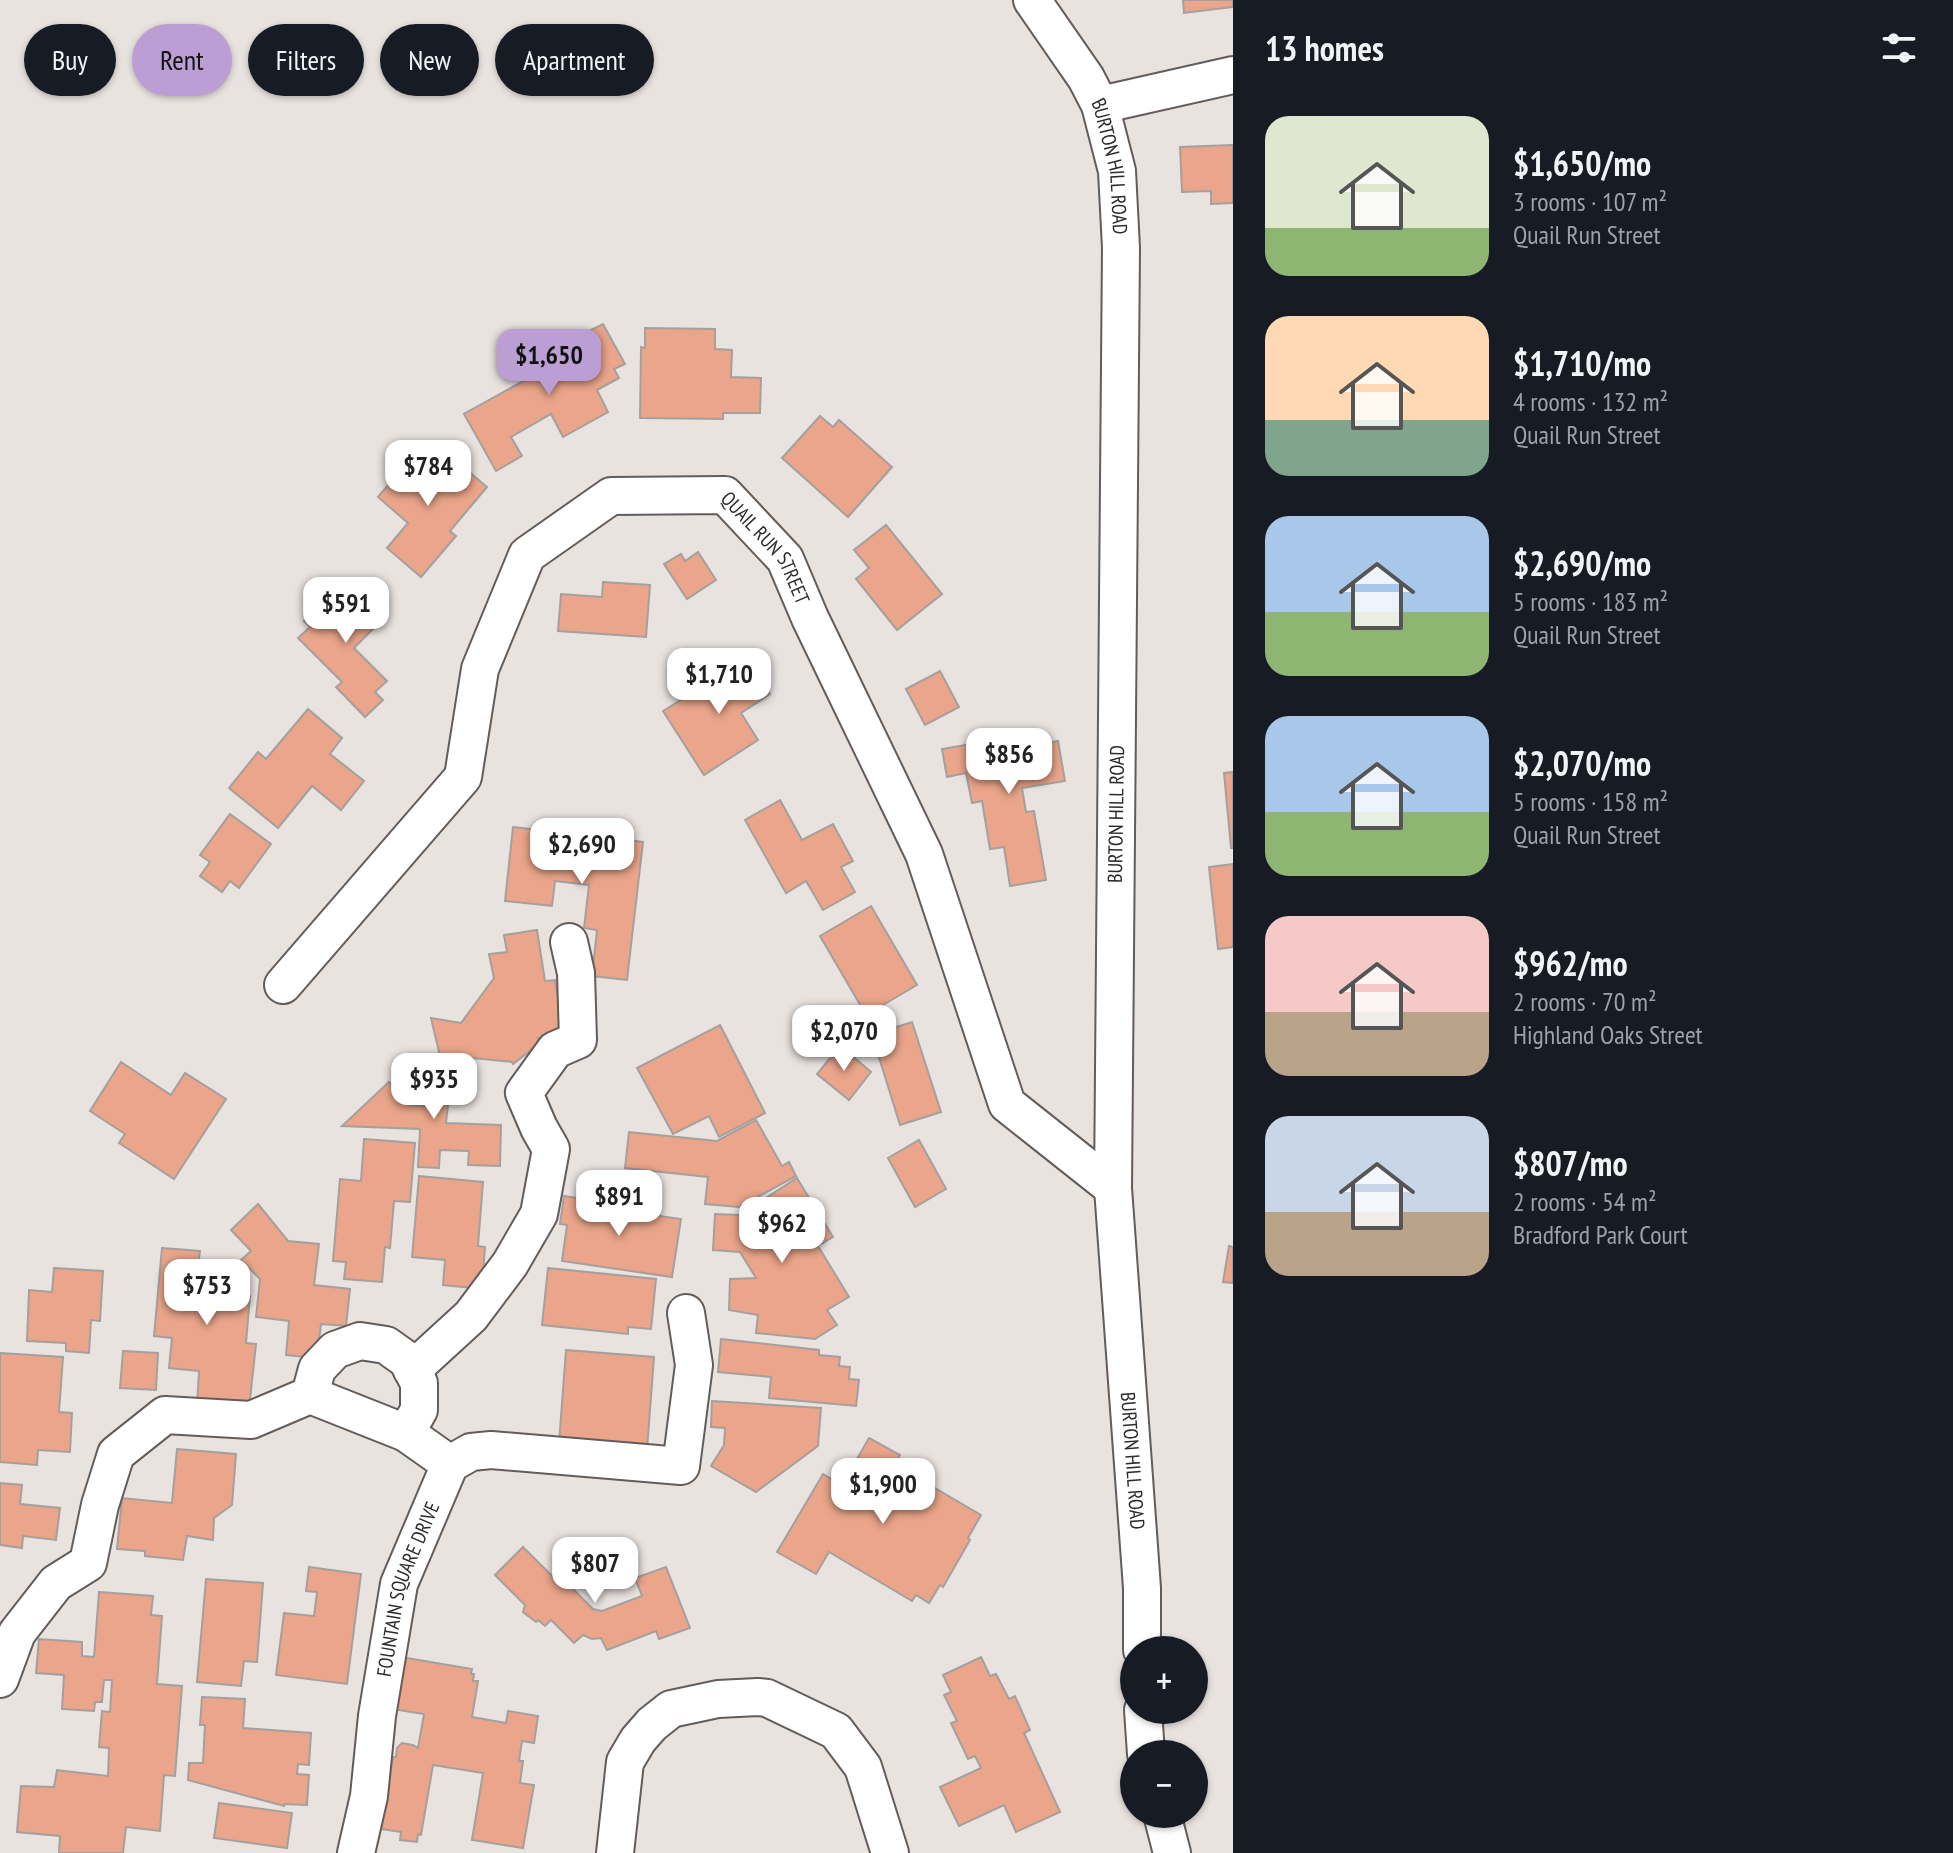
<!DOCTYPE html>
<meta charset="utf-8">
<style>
:root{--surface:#171b24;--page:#242831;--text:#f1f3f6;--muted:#9ea1a6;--accent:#bb9ed3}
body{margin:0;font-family:"PT Sans Narrow",sans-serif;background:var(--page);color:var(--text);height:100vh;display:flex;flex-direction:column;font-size:30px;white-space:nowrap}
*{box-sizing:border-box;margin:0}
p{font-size:26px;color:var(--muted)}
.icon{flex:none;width:44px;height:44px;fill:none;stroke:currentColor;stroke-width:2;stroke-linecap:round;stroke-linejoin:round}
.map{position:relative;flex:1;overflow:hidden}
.side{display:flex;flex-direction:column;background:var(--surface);width:720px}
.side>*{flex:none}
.top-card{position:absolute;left:24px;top:24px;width:760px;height:72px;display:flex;gap:16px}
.buttons{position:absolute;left:1120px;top:1636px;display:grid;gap:16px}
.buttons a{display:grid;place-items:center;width:88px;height:88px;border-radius:50%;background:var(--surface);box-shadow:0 2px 6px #0004;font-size:40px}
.price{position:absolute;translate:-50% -68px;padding:0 18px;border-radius:16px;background:#fff;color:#222;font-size:26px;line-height:52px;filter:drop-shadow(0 2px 4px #0008)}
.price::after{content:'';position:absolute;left:50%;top:48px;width:24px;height:18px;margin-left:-12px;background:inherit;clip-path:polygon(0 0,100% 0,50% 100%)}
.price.active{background:var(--accent);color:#111}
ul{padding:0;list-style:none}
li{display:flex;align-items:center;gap:24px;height:200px;padding:0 32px}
li span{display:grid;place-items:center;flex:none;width:224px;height:160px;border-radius:24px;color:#555}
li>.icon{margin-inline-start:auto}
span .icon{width:96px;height:96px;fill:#fffc;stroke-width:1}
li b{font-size:34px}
h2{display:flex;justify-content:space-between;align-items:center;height:96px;padding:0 32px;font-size:34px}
.pill{padding:0 28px;border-radius:36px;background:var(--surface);box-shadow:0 2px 6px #0004;font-size:28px;line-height:72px}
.pill.active{background:var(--accent);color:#111}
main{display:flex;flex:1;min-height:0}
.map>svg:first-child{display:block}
.building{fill:#eaa58a;stroke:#a59f9d;stroke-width:2}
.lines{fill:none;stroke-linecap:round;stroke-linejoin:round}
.minor-casing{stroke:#625c5a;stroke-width:40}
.minor{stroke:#fff;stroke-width:36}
.labels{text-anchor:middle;stroke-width:6;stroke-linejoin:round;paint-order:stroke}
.street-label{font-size:20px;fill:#2d2b2a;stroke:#fff}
</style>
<main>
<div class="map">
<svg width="1233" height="1853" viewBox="0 0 1233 1853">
<rect width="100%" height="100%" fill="#e9e3e0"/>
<g class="building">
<polygon points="1183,0 1233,0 1233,7 1184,13"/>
<polygon points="1233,145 1233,203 1211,204 1211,191 1182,192 1180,147"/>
<polygon points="603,324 625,364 614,369 619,378 597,390 608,412 563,437 551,414 511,437 522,456 496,471 464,414 534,375 528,364 553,351 559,360 590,343 585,333"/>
<polygon points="645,328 715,329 715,349 732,350 731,377 761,378 760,413 723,413 723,419 640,418 641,347 645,348"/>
<polygon points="820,416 833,427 839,420 892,467 848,517 782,458"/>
<polygon points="421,446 453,474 461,465 487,487 450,531 456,536 421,577 387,548 408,523 378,497"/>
<polygon points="886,525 942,594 897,630 856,579 869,568 854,550"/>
<polygon points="698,552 716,580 687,599 664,564 681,554 685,561"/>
<polygon points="355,582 375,602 369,607 382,620 354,648 387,681 375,692 383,700 365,717 336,687 342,682 298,638 310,627 304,621 331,594 337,600"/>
<polygon points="603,582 650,585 646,637 558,631 561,594 602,597"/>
<polygon points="748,658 770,694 741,713 758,740 704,775 663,711"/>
<polygon points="940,671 959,707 925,725 906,689"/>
<polygon points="308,709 342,738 330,754 364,781 341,810 312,786 278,828 229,788 258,752 266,759"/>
<polygon points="1012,737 1014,749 1058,741 1065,781 1022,788 1026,812 1034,811 1046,880 1010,886 1004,847 990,849 982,801 972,803 966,773 947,777 942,749"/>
<polygon points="1233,772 1233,848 1231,848 1224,773"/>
<polygon points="780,800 802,840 833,824 853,861 841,867 855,892 823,910 806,881 786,893 745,820"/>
<polygon points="230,814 271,844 239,888 230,881 222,892 200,876 210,862 200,855"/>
<polygon points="513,827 643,842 627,980 592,976 597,930 584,928 589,885 555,881 552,906 505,901"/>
<polygon points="1233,864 1233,947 1218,949 1209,867"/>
<polygon points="871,906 917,985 866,1015 820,936"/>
<polygon points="537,930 545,981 555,980 564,1034 538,1038 539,1044 513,1064 512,1062 473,1058 472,1062 466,1061 466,1058 440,1056 431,1018 461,1023 494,978 489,954 507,952 504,935"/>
<polygon points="912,1022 941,1112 900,1125 872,1035"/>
<polygon points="720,1025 765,1113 719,1137 709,1116 673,1134 637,1068"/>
<polygon points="840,1046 871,1072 849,1100 817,1074"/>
<polygon points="121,1062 171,1095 185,1073 226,1099 174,1179 119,1143 125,1134 90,1111"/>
<polygon points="422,1067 476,1069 475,1089 450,1088 446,1123 501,1125 500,1166 468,1165 469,1151 440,1150 439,1168 418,1167 420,1129 342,1126 389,1082 410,1105 432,1106 434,1082"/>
<polygon points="756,1120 782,1166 789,1162 796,1176 739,1207 705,1204 708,1177 625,1168 629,1132 717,1141"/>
<polygon points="364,1139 415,1143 410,1202 394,1201 390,1248 385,1247 382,1282 344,1279 346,1262 333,1261 340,1179 361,1181"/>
<polygon points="919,1140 946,1189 915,1207 888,1158"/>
<polygon points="419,1176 483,1182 478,1246 485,1247 482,1289 443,1285 445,1260 412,1257"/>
<polygon points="797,1178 833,1237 818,1246 849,1297 827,1310 837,1325 815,1339 756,1333 758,1315 729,1310 730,1279 756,1278 740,1252 713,1250 715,1214 739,1215"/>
<polygon points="564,1196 613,1203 612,1209 681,1219 672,1277 562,1261 567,1225 560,1224"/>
<polygon points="258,1204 288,1241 319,1244 314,1285 350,1289 346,1326 321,1324 317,1358 286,1355 289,1321 256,1317 260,1279 241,1260 251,1251 231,1230"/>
<polygon points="1229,1246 1233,1247 1233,1283 1223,1282"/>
<polygon points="162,1248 200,1251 198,1266 231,1269 250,1296 246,1343 256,1344 249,1409 197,1406 199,1371 169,1368 172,1338 154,1336"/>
<polygon points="54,1268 103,1271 100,1321 91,1320 89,1353 66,1351 66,1343 27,1341 29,1290 52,1292"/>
<polygon points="548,1268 656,1279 651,1329 628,1327 628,1334 542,1325"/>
<polygon points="721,1339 819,1350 819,1355 840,1357 839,1366 850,1367 849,1379 859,1380 856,1406 769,1398 771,1377 718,1372"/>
<polygon points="566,1350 654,1357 647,1450 559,1443"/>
<polygon points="123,1351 158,1353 156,1390 120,1388"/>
<polygon points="0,1353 63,1357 59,1412 72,1413 70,1452 38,1450 37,1465 0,1462"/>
<polygon points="712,1401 821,1408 818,1446 756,1492 711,1466 724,1445 725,1428 711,1427"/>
<polygon points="869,1438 900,1455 894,1464 981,1515 968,1538 970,1540 943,1587 940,1585 929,1603 916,1595 912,1601 829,1552 816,1574 777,1552 823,1474 842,1485"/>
<polygon points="177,1449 236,1454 232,1505 214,1518 213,1540 187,1536 183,1560 145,1556 145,1551 117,1549 122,1498 172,1503"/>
<polygon points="0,1483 22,1485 20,1504 60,1508 56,1540 23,1536 22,1548 0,1545"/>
<polygon points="523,1547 562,1586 567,1583 593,1609 602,1611 642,1596 635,1578 666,1567 690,1628 659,1639 656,1631 607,1650 601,1638 592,1639 583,1635 574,1643 551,1620 545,1626 538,1620 536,1622 523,1612 525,1605 495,1575"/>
<polygon points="309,1567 361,1574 347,1684 276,1675 284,1613 314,1616 317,1592 306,1591"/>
<polygon points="206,1579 263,1583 257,1662 244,1661 241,1686 197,1682"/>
<polygon points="99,1592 153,1596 151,1615 162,1616 157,1684 182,1686 175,1776 164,1775 160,1831 126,1827 123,1853 59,1853 60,1836 17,1832 21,1786 54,1787 57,1770 108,1776 109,1748 99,1747 102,1711 110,1712 112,1680 104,1680 102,1702 95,1702 94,1711 62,1709 64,1675 36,1673 39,1639 82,1642 82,1656 94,1657"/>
<polygon points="401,1657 472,1669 471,1674 474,1674 473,1681 478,1681 472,1717 506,1723 508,1711 538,1716 534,1743 522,1741 519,1761 523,1761 520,1783 534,1785 523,1848 472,1840 483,1773 433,1765 421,1835 418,1834 417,1842 400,1840 401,1832 381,1829 393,1757 396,1757 397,1748 402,1743 413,1745 418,1748 424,1714 392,1709"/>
<polygon points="981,1657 990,1676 996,1674 1009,1699 1015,1696 1030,1730 1024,1733 1060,1812 1016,1832 1004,1805 959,1826 940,1787 981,1768 975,1756 968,1759 951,1723 957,1721 944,1695 951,1692 943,1675"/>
<polygon points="202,1697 245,1699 243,1728 311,1733 309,1765 298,1764 297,1774 309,1775 307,1805 284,1804 284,1806 188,1780 189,1763 203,1763 205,1725 200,1725"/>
<polygon points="219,1803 292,1813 287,1848 214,1838"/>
</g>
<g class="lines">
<g class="minor-casing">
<g id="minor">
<path id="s1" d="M1032 0 1086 78 1100 105 1117 171 1121 248 1113 1188 1142 1588V1650"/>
<polyline points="1100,105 1233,75"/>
<path id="s2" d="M283 985 463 777 480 669 527 555 611 496 725 495 785 559 810 618 924 854 1007 1104 1113 1188"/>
<polyline points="412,1370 471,1316 510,1264 539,1214 551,1149 539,1128 524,1093 555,1050 578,1040 576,973 569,942"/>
<polyline points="310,1395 317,1369 335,1350 360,1341 386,1345 407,1360 419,1383 419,1410 406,1433"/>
<polyline points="0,1679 17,1633 56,1583 88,1563 100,1505 116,1454 165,1415 251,1420 310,1395 406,1433 450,1464"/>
<polyline points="1143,1710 1146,1754"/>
<polyline points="1162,1814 1172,1853"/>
<path id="s3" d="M356 1853 369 1796 377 1716 399 1584 450 1464 471 1452 491 1450 681 1466 694 1365 686 1313"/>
<polyline points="615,1853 625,1762 638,1740 652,1724 671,1709 718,1699 758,1697 767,1698 836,1731 863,1767 890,1853"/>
</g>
</g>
<use href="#minor" class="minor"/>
</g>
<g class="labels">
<g class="street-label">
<text dy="7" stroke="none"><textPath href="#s1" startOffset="188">BURTON HILL ROAD</textPath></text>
<text dy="7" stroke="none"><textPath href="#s2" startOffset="792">QUAIL RUN STREET</textPath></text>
<text transform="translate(1116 814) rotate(-89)" y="7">BURTON HILL ROAD</text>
<text dy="7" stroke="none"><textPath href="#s1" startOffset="1484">BURTON HILL ROAD</textPath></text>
<text dy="7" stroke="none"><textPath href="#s3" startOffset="270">FOUNTAIN SQUARE DRIVE</textPath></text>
</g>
</g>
</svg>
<div class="buttons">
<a>+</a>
<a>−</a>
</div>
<b class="price active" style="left:549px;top:397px">$1,650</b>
<b class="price" style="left:428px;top:508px">$784</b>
<b class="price" style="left:346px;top:645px">$591</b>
<b class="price" style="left:719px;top:716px">$1,710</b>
<b class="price" style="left:1009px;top:796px">$856</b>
<b class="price" style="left:582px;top:886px">$2,690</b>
<b class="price" style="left:844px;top:1073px">$2,070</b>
<b class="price" style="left:434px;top:1121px">$935</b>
<b class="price" style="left:619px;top:1238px">$891</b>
<b class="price" style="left:782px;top:1265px">$962</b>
<b class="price" style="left:207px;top:1327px">$753</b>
<b class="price" style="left:883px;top:1526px">$1,900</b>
<b class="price" style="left:595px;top:1605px">$807</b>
<div class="top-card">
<a class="pill">Buy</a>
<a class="pill active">Rent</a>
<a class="pill">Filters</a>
<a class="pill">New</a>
<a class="pill">Apartment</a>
</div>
</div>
<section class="side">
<h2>13 homes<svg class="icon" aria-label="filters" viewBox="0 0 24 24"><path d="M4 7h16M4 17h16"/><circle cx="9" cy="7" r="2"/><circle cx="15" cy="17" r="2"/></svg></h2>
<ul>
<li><span style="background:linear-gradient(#dfe7d0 70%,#8fb573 0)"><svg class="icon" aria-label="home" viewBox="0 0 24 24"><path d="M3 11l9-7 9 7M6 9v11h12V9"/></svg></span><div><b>$1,650/mo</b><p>3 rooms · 107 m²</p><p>Quail Run Street</p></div></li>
<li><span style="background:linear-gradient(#ffd9b3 65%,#7fa58c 0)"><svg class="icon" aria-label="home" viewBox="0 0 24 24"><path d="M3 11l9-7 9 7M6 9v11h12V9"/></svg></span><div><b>$1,710/mo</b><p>4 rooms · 132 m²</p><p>Quail Run Street</p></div></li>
<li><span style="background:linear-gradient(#a9c7e8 60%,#8fb573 0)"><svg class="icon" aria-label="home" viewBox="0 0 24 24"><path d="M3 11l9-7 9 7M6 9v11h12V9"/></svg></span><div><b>$2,690/mo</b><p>5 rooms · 183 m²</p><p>Quail Run Street</p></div></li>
<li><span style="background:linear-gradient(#a9c7e8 60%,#8fb573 0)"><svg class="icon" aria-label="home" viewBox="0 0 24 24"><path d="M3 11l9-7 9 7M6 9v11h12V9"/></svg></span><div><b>$2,070/mo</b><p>5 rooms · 158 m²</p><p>Quail Run Street</p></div></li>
<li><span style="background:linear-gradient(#f6c9c9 60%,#b9a48a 0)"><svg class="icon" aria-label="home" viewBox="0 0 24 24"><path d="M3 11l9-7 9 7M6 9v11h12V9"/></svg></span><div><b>$962/mo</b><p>2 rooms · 70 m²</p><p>Highland Oaks Street</p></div></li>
<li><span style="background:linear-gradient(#c9d6e8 60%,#b9a48a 0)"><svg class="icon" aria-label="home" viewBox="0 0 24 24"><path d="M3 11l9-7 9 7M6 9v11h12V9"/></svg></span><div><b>$807/mo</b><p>2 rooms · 54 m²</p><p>Bradford Park Court</p></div></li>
</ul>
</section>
</main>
